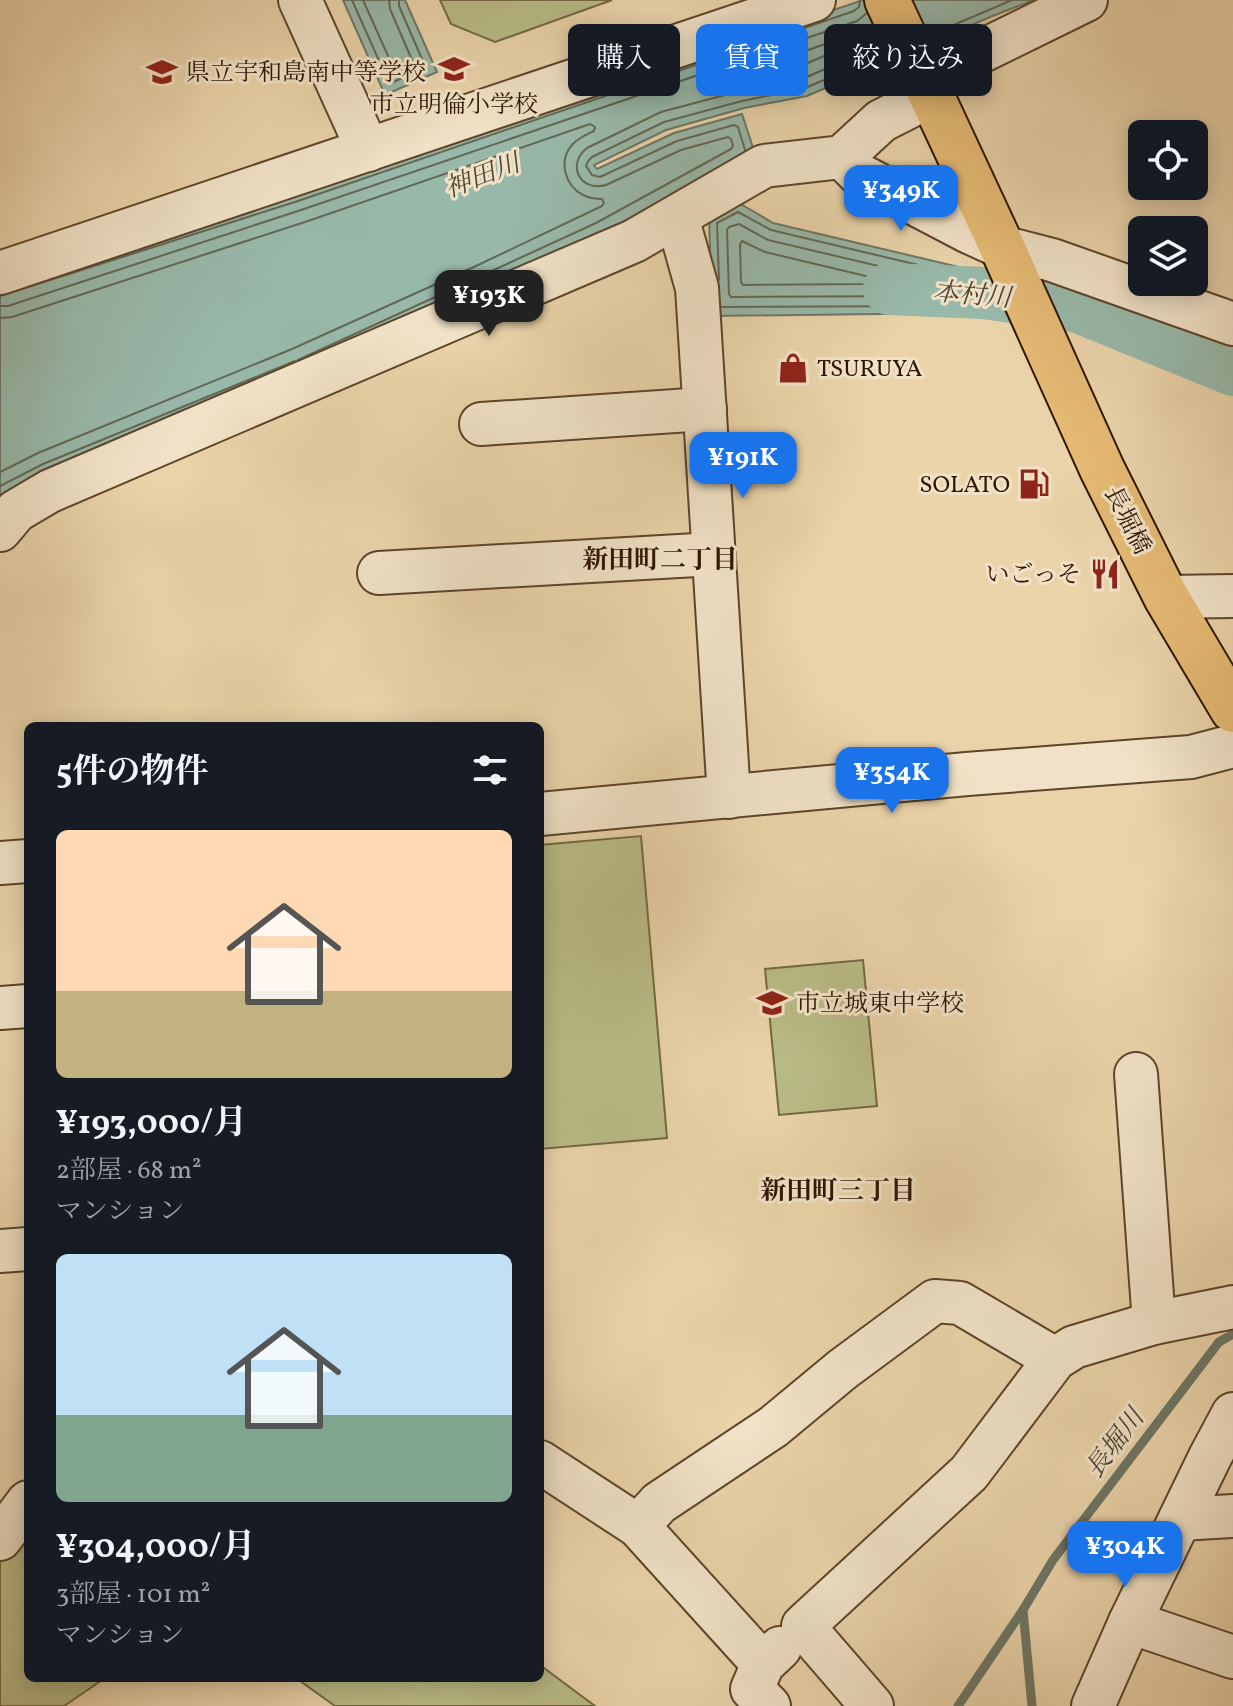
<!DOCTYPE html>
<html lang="ja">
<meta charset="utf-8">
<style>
:root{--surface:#171b24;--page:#242831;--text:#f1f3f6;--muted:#9ea1a6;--accent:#1a73e8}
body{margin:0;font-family:Vollkorn,"Noto Serif JP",serif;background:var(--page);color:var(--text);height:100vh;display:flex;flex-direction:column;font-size:30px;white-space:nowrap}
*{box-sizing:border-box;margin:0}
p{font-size:26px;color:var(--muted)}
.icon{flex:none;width:44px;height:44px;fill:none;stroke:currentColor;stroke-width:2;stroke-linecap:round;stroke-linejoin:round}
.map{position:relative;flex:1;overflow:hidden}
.panel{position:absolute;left:24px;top:722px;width:520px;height:960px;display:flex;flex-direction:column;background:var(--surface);border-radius:12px;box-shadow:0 4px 20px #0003}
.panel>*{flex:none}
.banner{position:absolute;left:568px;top:24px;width:544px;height:72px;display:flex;gap:16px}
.tools{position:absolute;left:1128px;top:120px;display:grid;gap:16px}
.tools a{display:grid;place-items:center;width:80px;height:80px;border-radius:12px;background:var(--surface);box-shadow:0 4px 20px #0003;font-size:40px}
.price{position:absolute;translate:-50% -68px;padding:0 18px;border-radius:16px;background:var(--accent);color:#fff;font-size:26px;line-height:52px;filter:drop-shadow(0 2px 4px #0008)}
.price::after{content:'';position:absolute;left:50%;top:48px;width:24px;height:18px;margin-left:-12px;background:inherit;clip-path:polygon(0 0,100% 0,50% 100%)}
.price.on{background:#222;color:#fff}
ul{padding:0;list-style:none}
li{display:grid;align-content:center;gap:16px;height:424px;padding:0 32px}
li span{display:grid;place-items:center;height:248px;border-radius:12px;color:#555}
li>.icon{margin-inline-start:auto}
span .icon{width:144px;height:144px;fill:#fffc;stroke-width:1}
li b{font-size:34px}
h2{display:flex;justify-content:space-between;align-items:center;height:96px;padding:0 32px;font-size:34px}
.chip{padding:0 28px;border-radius:12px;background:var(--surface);box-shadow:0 4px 20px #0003;font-size:28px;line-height:72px}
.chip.on{background:var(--accent);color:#fff}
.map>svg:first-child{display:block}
.green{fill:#b9bc86;stroke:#746943;stroke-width:2}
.water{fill:#98b8a9;stroke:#6e7765;stroke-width:2}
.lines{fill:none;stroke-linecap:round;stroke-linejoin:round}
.shore{stroke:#636754;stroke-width:2}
.stream{stroke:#6e7765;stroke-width:9}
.river{stroke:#98b8a9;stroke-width:52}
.minor-casing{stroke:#5d452a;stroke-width:46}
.highway-casing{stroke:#2e1600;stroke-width:48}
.minor{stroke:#f1e2c7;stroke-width:42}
.highway{stroke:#e5ba74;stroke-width:44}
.labels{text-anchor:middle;stroke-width:6;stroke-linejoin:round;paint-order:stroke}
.poi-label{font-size:24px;fill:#2e1600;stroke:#f1e2c7;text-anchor:start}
.street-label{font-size:24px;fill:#2e1600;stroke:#f1e2c7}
.water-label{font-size:26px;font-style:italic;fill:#4e4733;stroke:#f1e2c7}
.neighbourhood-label{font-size:26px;font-weight:bold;fill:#2e1600;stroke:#f1e2c7}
</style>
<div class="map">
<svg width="1233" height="1706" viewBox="0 0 1233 1706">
<rect width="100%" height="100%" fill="#ead3a9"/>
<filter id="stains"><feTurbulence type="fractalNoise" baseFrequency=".0025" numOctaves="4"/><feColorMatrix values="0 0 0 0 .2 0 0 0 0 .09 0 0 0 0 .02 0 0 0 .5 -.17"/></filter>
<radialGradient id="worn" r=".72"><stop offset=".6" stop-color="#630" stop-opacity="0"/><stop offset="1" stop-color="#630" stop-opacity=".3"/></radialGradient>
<g class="green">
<polygon points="440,0 612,0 495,42 451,24"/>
<polygon points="641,836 667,1138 540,1149 540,845"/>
<polygon points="863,960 877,1106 779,1115 765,969"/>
<polygon points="28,1527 28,1678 105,1678 64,1706 0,1706 0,1562"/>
<polygon points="540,1665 595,1706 335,1706 296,1678 540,1678"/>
</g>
<g class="water">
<polygon points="343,0 405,0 437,72 385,95"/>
<polygon points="863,0 1034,0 990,17 807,96 744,108 666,130 594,165 597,169 674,133 742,114 756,157 604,239 0,509 0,289 295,193"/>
<polygon points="739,203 773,223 959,267 958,313 712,316 709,216"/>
</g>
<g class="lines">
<g class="shore">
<polyline points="352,0 388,81 391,83 423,69 425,66 399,6 399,0"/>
<polyline points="363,0 393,67 397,70 410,64 412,60 390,9 389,0"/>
<polygon points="857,33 862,36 860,41 798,67 760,75 756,72 759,67"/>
<polyline points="930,35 1012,0"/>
<polyline points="745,150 738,127 734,125 677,141 600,177 592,175 586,166 588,161 592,157 664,122 742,101 805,88 886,54"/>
<polygon points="739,224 768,240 938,280 940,283 940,293 936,296 731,297 729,294 727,230 729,227"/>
<polygon points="742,241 765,252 870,277 873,282 869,284 743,285 741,282 740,245"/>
<polyline points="719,280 717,223 738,212 771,230 948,272 951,276 950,302 947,306 721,307"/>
<polyline points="0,296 298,201 854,11 859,7 860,0"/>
<polyline points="0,306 8,306 301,210 857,21 867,13"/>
<path d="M0 318 12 317 305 222 590 124 595 127 594 131C586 135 578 138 572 145 558 161 565 186 583 195 589 198 595 199 602 199L604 203 602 206 476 266 292 349 38 453 0 472"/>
<path d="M298 360 596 223 731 149 733 146 731 139 728 137 681 150 606 185C580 192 566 165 587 148L661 112 740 91 802 79 881 45"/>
<polyline points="0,486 43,464 295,361"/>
</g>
<g class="stream">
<polyline points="1023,1610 1032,1706"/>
<polyline points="958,1706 1023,1610 1053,1560 1219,1342 1233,1334"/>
</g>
<polyline class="river" points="889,289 984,293 1078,307 1233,370"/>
<g class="minor-casing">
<g id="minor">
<polyline points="300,0 368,150"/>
<polyline points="925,79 1086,0"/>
<polyline points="842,157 860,175 969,232 1002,247 1052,260 1233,324"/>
<polyline points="677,217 697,288 729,797"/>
<polyline points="0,273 814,0"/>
<polyline points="481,424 705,409"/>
<polyline points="0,530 16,511 50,491 634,241 764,166 842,157 881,121 932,95"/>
<polyline points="379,573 714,554"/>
<polyline points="1166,597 1233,596"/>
<polyline points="540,814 967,774 1191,757 1233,746"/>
<polyline points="0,863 28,861"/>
<polyline points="0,1008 28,1006"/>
<polyline points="1136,1074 1154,1323"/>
<polyline points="0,1251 28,1249"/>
<polyline points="540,1462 638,1526 763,1664"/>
<polyline points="1180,1519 1233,1516"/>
<polyline points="638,1526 659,1503 773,1427 843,1369 935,1301 960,1303 1055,1359"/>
<polyline points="0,1539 28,1502"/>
<polyline points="1130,1622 1210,1457 1233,1414"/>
<polyline points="769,1706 752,1689 763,1664 780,1648"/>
<polyline points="872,1706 803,1626 969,1473 1055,1359 1074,1347 1154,1323 1233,1307"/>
<polyline points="1093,1706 1130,1622 1233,1657"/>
</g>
</g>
<g class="highway-casing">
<polyline id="highway" points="887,0 1002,247 1102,469 1166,597 1233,710"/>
</g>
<use href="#minor" class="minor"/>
<use href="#highway" class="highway"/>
</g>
<defs>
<g id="school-bare" transform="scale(2.4)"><path d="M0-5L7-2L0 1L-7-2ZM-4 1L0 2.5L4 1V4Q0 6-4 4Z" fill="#8f2418" stroke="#f1e2c7" stroke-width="2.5" paint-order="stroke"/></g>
<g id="shop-bare" transform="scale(2.4)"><path d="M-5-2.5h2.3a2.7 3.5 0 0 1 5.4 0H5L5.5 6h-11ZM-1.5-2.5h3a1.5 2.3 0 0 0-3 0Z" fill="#8f2418" stroke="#f1e2c7" stroke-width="2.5" paint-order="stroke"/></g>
<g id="fuel-bare" transform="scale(2.4)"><path d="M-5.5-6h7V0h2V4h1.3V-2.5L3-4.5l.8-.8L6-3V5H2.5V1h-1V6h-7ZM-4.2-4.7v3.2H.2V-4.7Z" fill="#8f2418" stroke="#f1e2c7" stroke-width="2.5" paint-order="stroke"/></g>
<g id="restaurant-bare" transform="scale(2.4)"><path d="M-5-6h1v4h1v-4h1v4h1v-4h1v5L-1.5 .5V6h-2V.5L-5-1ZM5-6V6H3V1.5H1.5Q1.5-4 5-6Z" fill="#8f2418" stroke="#f1e2c7" stroke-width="2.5" paint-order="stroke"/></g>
</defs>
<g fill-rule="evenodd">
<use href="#school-bare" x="454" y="69"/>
<use href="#school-bare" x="162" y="72"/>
<use href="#shop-bare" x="793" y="368"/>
<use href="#fuel-bare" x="1034" y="484"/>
<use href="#restaurant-bare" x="1105" y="574"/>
<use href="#school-bare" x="772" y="1003"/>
</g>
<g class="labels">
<g class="poi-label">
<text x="186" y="80">県立宇和島南中等学校</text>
<text x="454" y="112" text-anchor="middle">市立明倫小学校</text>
<text x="817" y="376">TSURUYA</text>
<text x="1010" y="492" text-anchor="end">SOLATO</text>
<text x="1081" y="582" text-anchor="end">いごっそ</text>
<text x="796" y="1011">市立城東中学校</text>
</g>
<g class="street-label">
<text transform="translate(1128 520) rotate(63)" y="8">長堀橋</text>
</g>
<g class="water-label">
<text transform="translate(482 175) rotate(-21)" y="9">神田川</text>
<text transform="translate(972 294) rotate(5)" y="9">本村川</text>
<text transform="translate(1114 1443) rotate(-53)" y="9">長堀川</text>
</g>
<g class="neighbourhood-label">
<text x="660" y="568">新田町二丁目</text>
<text x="838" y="1199">新田町三丁目</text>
</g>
</g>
<rect width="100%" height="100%" filter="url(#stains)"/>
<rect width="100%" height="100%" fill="url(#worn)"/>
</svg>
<div class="tools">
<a><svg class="icon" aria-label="locate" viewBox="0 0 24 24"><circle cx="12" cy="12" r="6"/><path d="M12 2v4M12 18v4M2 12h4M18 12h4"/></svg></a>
<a><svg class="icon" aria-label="layers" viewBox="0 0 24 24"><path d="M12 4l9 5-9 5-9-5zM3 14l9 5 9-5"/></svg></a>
</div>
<b class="price" style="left:901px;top:233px">¥349K</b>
<b class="price on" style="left:489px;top:338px">¥193K</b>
<b class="price" style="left:743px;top:500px">¥191K</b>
<b class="price" style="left:892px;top:815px">¥354K</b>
<b class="price" style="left:1125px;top:1589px">¥304K</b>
<div class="banner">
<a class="chip">購入</a>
<a class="chip on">賃貸</a>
<a class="chip">絞り込み</a>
</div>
<section class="panel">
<h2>5件の物件<svg class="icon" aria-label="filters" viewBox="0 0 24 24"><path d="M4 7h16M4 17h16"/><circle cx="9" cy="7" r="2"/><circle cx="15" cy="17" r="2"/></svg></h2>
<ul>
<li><span style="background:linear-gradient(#ffd9b3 65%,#c2b280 0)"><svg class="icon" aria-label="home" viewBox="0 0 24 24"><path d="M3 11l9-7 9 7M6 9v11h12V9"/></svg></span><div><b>¥193,000/月</b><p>2部屋 · 68 m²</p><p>マンション</p></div></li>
<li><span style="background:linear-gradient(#bfe0f5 65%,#7fa58c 0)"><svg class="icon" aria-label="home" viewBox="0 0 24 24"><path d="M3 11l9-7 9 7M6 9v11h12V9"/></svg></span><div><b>¥304,000/月</b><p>3部屋 · 101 m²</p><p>マンション</p></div></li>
</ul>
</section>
</div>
